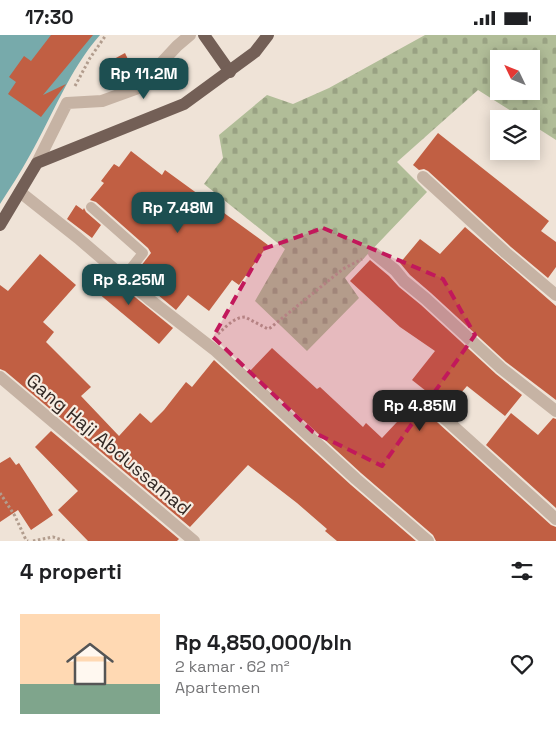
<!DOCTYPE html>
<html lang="id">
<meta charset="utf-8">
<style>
:root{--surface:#fff;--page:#f2f2f2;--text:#202124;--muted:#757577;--accent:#1d4f51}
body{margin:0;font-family:"Space Grotesk",sans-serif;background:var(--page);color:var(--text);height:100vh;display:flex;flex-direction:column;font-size:19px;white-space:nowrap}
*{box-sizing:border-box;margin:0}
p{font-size:16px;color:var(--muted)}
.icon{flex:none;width:28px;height:28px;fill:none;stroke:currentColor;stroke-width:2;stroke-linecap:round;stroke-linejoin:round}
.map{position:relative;height:506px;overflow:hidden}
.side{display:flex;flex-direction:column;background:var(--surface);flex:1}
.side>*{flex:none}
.needle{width:32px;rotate:313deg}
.controls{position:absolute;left:490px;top:15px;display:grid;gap:10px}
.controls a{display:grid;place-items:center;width:50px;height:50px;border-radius:0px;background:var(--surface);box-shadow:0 2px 12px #0003;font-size:25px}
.price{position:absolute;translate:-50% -42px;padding:0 11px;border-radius:10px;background:var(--accent);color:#fff;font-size:16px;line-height:32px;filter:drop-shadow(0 1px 2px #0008)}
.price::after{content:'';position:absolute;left:50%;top:30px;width:15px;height:11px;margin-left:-8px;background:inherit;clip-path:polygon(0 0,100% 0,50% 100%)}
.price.current{background:#222;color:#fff}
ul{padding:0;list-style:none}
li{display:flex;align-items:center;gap:15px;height:125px;padding:0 20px}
li span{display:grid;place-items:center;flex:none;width:140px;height:100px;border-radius:0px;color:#555}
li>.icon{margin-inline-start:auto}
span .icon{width:60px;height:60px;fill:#fffc;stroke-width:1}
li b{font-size:21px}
h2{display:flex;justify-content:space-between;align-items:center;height:60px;padding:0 20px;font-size:21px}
.status{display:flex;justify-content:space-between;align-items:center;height:35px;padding:0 25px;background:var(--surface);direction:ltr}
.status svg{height:14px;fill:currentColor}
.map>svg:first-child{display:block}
.cemetery{fill:url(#cemetery-stones);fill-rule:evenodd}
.water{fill:#77aaab}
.building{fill:#c15f43}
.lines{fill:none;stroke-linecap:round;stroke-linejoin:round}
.path{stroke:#b29d8e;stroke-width:3;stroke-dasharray:2.5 2.5;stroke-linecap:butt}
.service{stroke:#c6b3a4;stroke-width:10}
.minor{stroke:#c6b3a4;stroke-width:12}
.primary{stroke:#735f56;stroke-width:12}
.marked{fill:#c2185b;fill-opacity:0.2;stroke:#c2185b;stroke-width:4;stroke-dasharray:10 6;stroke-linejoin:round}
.labels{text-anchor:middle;stroke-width:4.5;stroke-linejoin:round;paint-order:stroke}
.street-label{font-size:19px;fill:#322925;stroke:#f7ede2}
</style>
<div class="status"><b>17:30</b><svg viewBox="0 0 49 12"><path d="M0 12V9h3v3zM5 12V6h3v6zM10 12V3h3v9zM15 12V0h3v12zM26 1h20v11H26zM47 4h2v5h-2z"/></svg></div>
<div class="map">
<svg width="556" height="506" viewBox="0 0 556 506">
<defs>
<pattern id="cemetery-stones" width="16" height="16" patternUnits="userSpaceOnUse" patternTransform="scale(1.25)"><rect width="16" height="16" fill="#b1bd98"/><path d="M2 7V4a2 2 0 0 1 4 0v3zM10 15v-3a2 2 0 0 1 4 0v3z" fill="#99a283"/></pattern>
</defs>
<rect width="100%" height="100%" fill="#efe3d7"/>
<path class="cemetery" d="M425 0H556V105L531 89V84H524L478 55 397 127 427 157 345 243 359 263 307 316 255 266 285 214 204 149 223 123 219 100 267 60 293 69 329 53ZM499 24H531V56H499Z"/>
<path class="water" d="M0 0H100C69 35 53 80 30 120 21 137 10 153 0 169Z"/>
<g class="building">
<polygon points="51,0 93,0 43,60 66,49 41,82 8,59 16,47 9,42 24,21 31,26"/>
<polygon points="125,18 137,43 133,46 112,54 101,31"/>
<polygon points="438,98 549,186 541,196 556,207 556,232 548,243 511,212 428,136 424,134 419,135 413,130"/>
<polygon points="131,116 162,140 165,135 268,210 239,250 232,245 209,276 188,260 176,275 134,240 151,218 148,213 96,167 90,165 104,148 101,146 114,129 119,132"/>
<polygon points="76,170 83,175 84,173 86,177 101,190 92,203 67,184"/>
<polygon points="465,192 556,271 556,365 506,327 431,258 410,240 400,228 420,204 440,219"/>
<polygon points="40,219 76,250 43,287 54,297 46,307 91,352 81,361 119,401 140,378 151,388 164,375 186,347 192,352 214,325 351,450 416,506 337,506 325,496 327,494 297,468 248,430 190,492 5,336 0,334 0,250 8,256"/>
<polygon points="370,225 389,241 399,252 421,270 496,339 522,360 505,381 467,351 447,374 433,364 426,366 424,374 427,378 551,490 556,492 556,506 436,506 433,500 361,438 250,336 272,313 317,354 320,352 363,392 366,388 382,403 426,356 412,345 435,316 400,292 350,246"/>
<polygon points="98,232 173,293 159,309 86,248"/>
<polygon points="511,378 538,400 553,383 556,384 556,473 486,410"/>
<polygon points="51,396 179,504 177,506 88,506 58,475 78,456 35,412"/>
<polygon points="10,422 16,430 19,428 53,480 31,495 18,475 0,487 0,428"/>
</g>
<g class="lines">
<g class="path">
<polyline points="75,51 90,23 106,0"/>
<path d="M218 299C226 292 234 282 245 282L268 294 270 293 343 234 362 224"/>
<polyline points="0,458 15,481 26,505 28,506"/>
<polyline points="33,506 53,502 65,506"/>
</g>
<polyline class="service" points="91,172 143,218 124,242"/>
<g class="minor">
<polyline points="37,128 67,68 102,66 138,53 177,11 190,0"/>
<polyline points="423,142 506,218 556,260"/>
<polyline points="20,157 78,203 149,264 216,316 356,444 428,506"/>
<polyline points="374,218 395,235 404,246 426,264 501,333 556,376"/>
<polyline points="0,342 194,506"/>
<polyline points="432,372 556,484"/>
</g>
<g class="primary">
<polyline points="204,0 230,37"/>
<polyline points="0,190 37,128 184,69 255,17 268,0"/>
</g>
</g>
<path class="marked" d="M323 193 443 244 475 300 382 431 313 397 213 302 263 214Z"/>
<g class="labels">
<g class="street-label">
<text transform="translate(109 409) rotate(40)" y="7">Gang Haji Abdussamad</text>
</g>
</g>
</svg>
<div class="controls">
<a><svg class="needle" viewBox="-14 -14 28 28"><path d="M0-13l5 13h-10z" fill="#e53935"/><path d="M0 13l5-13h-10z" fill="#757577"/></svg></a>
<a><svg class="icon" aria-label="layers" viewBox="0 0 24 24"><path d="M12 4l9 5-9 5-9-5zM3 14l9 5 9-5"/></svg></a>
</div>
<b class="price" style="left:144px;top:65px">Rp 11.2M</b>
<b class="price" style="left:178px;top:199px">Rp 7.48M</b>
<b class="price" style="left:129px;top:271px">Rp 8.25M</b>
<b class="price current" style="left:420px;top:397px">Rp 4.85M</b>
</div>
<section class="side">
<h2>4 properti<svg class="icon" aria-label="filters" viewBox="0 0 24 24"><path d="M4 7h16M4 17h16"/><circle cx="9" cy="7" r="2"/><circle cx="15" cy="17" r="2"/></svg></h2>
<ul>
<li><span style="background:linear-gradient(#ffd9b3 70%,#7fa58c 0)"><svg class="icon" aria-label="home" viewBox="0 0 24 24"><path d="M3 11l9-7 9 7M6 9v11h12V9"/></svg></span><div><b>Rp 4,850,000/bln</b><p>2 kamar · 62 m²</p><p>Apartemen</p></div><svg class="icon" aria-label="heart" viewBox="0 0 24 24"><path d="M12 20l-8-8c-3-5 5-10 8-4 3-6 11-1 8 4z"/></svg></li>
</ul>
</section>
